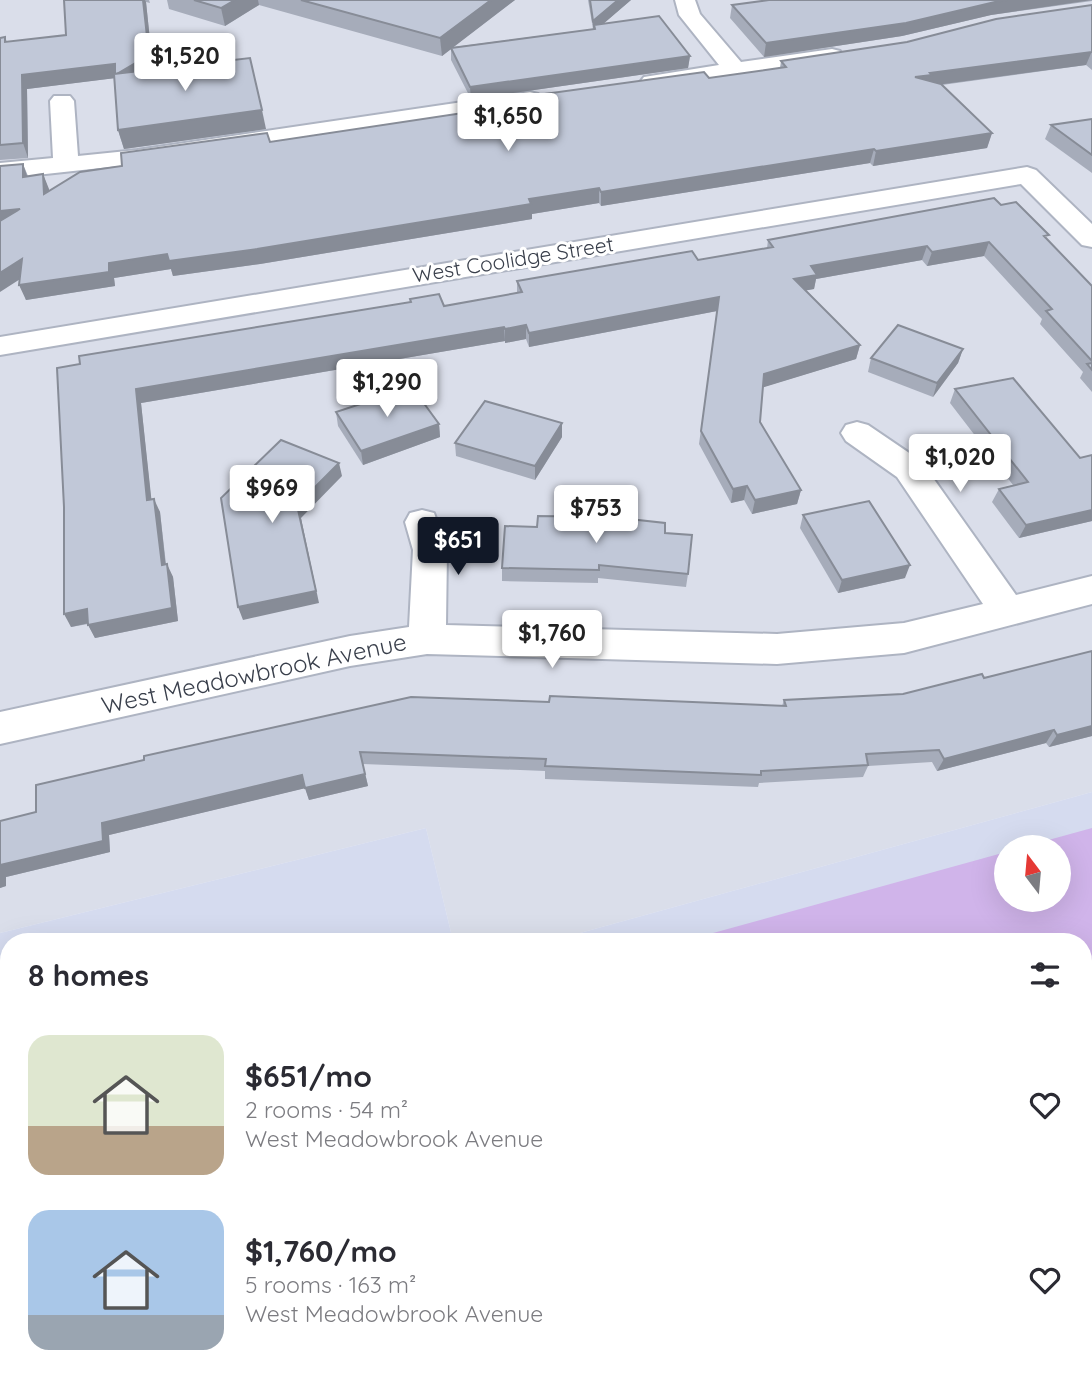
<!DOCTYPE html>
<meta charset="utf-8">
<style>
:root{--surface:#fff;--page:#f7f7f7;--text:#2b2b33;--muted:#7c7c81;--accent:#111827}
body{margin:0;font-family:Quicksand,sans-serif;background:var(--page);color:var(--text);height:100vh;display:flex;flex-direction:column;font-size:26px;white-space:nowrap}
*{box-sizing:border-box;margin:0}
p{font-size:23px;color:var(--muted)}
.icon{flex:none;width:38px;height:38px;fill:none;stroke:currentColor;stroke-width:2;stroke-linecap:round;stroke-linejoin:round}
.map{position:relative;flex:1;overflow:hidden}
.sheet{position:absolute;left:0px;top:933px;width:1092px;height:450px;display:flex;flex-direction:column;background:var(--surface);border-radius:28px 28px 0 0;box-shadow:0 7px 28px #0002}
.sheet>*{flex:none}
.needle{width:46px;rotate:344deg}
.controls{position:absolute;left:994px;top:835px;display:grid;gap:14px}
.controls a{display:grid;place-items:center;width:77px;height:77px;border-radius:50%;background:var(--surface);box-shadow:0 7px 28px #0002;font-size:35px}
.price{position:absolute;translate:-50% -60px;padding:0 16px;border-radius:7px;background:#fff;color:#222;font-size:23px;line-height:46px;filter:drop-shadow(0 2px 4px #0008)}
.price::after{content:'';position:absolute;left:50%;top:42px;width:21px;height:16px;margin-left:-10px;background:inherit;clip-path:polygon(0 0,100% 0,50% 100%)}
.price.on{background:var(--accent);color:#fff}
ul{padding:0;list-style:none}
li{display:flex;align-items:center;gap:21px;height:175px;padding:0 28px}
li span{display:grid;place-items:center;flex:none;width:196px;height:140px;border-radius:21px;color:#555}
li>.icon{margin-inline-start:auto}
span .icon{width:84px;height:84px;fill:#fffc;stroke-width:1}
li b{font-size:30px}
h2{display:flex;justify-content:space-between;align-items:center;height:84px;padding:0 28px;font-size:30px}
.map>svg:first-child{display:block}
.residential{fill:#dadeea}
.education{fill:#d5dbef;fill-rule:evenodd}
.green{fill:#d0b4ea}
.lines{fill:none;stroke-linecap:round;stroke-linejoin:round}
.minor-casing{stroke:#aeb4c2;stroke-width:4}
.minor{fill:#fff;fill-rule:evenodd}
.wall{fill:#a6acba}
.shaded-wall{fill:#878c97}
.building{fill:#c1c8d8;stroke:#878c97;stroke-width:2}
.labels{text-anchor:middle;stroke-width:6;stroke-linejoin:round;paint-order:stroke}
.far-street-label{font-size:21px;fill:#393f4b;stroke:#fff}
.street-label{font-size:24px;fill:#393f4b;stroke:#fff}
</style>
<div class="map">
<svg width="1092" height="1381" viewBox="0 0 1092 1381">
<rect width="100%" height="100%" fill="#eceef6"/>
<polygon class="residential" points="0,0 1092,0 1092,792 551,941 453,941 426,828 0,933"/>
<path class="education" d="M1092 792V1381H0V933L426 828 453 941 9 942V1374H1083V942L551 941ZM1006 847H1059V900H1006Z"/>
<g class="green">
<polygon points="1092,828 1092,1381 599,1381 597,1374 1083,1374 1083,942 684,941 1006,852 1006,900 1059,900 1059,847 1023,847"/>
<polygon points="9,1038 9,1118 0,1125 0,1044"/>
<polygon points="476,1374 562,1374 564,1381 477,1381"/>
</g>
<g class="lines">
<g class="minor-casing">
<g id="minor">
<polygon points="675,0 695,0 700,14 741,62 832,49 840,51 843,56 840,61 832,63 652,89 644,87 640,82 644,77 719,65 679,15"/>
<polygon points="530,92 538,94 542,99 538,104 137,164 0,179 0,163 53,158 50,101 54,96 70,96 74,101 78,156 137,150"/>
<polygon points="1027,167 1036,170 1092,224 1092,247 1082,245 1021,184 0,355 0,337"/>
<polygon points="857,422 868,425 921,461 1016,595 1092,576 1092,604 904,653 777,664 427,654 350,666 0,744 0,712 350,636 409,627 413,550 405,522 410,513 422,510 434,513 447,550 446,625 777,634 904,623 983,604 897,477 846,441 841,433 846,425"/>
</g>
</g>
<use href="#minor" class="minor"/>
</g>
<g class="wall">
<polygon points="64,0 149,0 150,3 146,2 153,69 151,70 266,129 124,149 118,130 115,78 27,89 28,158 0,160 0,38 5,37 7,42 66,35"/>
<polygon points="167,0 515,0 453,47 593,29 588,0 631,0 604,23 690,56 688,68 471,99 451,60 451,49 442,56 259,5 225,26 169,9"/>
<polygon points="769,0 1092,0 1092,1 991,15 902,36 764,57 730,18 732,5"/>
<polygon points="1092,5 1092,70 1086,65 942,85 992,133 987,148 873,166 870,163 601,206 599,203 532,214 532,219 260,264 173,276 171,269 114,278 115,286 26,300 20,279 23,164 28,176 43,174 49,191 122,166 480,110 479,103 709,78 780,68 781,61 907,42"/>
<polygon points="1092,119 1092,173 1045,139 1051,125"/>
<polygon points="1001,205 1047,239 1092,286 1092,392 1080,378 1083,372 1040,324 1042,319 984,256 927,266 922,260 816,279 814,289 806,290 860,345 856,359 763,387 760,422 801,490 797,504 752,514 744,500 731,503 699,444 717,311 529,347 526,339 505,343 505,341 141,403 151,499 160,512 166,564 173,577 178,621 95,638 88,624 71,627 57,368 410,303 410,299 444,306 517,293 517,281 698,260 767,248 768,240"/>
<polygon points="963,349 958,363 933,397 868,372 871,358"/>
<polygon points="955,389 1080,458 1092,455 1092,521 1019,538 992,502 999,489 1013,485 950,403"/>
<polygon points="336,412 439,424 440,437 363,465 338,426"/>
<polygon points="562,437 535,480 456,456 455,443"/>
<polygon points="803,515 905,578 838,593 800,528"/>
<polygon points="665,533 688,574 686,587 598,578 598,583 502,581 502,568"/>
<polygon points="984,678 1092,736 1049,747 1046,743 937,771 932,762 868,766 863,777 759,783 758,787 545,779 545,771 363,764 368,786 309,800 305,788 109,835 110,852 6,877 6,886 0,888 0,821 549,702 782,706 784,700 903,694"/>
</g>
<g class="shaded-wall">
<polygon points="143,0 145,0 146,2 153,69 120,89 116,78 27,89 28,158 23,143 22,75"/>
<polygon points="235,0 258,0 259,5 225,26 221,8"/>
<polygon points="491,0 515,0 442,56 440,38"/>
<polygon points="618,0 631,0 595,31 594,25 593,33 593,21"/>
<polygon points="1007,0 1092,0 991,15 902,36 764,57 766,43"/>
<polygon points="1092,51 1086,65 929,86 915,77 930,73"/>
<polygon points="690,56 688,68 471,99 470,87"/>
<polygon points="262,110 266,129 124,149 118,130"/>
<polygon points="992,133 987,148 873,166 876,151"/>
<polygon points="874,149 870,163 601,206 601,192"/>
<polygon points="23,164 28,179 23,177"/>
<polygon points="43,174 49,189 49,209 44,194"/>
<polygon points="599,188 599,203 532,214 532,219 260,264 173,276 171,269 114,278 115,286 26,300 19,285 109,263"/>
<polygon points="20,209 0,227 0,211"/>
<polygon points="989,242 984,256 927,266 932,252"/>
<polygon points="927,246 922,260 816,279 814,289 792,293 794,279 811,266"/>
<polygon points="22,259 28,274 0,292 0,273"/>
<polygon points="719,297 717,311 529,347 529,333"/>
<polygon points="526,325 526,339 505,343 505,329"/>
<polygon points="504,327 505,341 141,403 153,514 147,500 136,389"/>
<polygon points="860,345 856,359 761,388 764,374"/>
<polygon points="963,349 958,363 933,397 937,383"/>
<polygon points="562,423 562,437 535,480 535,466"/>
<polygon points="439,424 440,437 363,465 361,451"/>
<polygon points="339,463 342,476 301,518 319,603 243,620 238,607 297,505"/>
<polygon points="747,486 744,500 731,503 733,489"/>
<polygon points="801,490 797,504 752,514 755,500"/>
<polygon points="154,499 160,512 167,578 162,565"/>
<polygon points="1092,510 1092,521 1019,538 1026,525"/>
<polygon points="167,564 173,577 178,621 95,638 88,625"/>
<polygon points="910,565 905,578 838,593 842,580"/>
<polygon points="87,609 94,622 71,627 64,614"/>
<polygon points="1092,726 1092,736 1049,747 1057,735"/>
<polygon points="1054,730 1046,743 937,771 944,759"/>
<polygon points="360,752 368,786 309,800 305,788"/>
<polygon points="302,775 306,788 109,835 110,852 6,877 6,886 0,888 0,865 102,823"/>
</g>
<g class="building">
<polygon points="64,0 143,0 149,55 115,75 115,64 22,75 23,143 0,145 0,38 5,37 5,42 66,35"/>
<polygon points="194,0 235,0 221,8"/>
<polygon points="301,0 491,0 440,38"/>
<polygon points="590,0 618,0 593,21"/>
<polygon points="769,0 1007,0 995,2 906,23 766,43 732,5"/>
<polygon points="1092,5 1092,52 930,73 932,75 915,77 941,84 992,133 876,151 874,149 601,192 599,188 529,199 531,204 257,249 169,261 167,254 109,263 109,272 19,285 22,259 0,273 0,221 20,209 0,211 0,166 23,164 23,177 43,174 44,194 80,172 122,166 121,153 267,133 270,142 483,110 479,103 704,72 709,78 786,67 781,61 907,42 996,19"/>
<polygon points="659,16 690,56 470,87 451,48 595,29 594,25"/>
<polygon points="250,58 262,110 118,130 114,74"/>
<polygon points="1092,119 1092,155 1051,125"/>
<polygon points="994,198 1001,205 1016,202 1049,235 1044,236 1092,286 1092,361 1046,311 1052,309 989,242 932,252 927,246 811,266 817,275 794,279 860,345 764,374 760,422 801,490 755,500 747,486 733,489 701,431 719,297 529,333 526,325 505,329 504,327 136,389 147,500 154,499 162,565 167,564 172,608 88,625 87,609 64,614 64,507 57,368 80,364 79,356 411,302 410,299 439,294 444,306 522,292 517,281 692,251 698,260 773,247 768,240"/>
<polygon points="898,325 963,349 937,383 871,358"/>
<polygon points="1092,363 1092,370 1087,364"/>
<polygon points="1013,378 1080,458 1092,455 1092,510 1026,525 999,489 1028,482 955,389"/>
<polygon points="412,387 439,424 361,451 336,412"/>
<polygon points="485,401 562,423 535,466 455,443"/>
<polygon points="281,440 339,463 297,505 316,591 238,607 221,498"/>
<polygon points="869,501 910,565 842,580 803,515"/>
<polygon points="538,516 611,517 665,523 665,533 692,535 688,574 599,565 599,570 502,568 505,526 537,527"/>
<polygon points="1092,651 1092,726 1057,735 1054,730 944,759 939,750 866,754 868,765 761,771 761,775 545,766 546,759 360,752 365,774 305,788 302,775 102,823 103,841 0,865 0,821 36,812 36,785 144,760 144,756 411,697 549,702 550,696 786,706 784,700 903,694 982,674 984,678"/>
</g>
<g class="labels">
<g class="far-street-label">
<text transform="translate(513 260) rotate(-9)" y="7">West Coolidge Street</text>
</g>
<g class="street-label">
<text transform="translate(254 674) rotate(-12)" y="8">West Meadowbrook Avenue</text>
</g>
</g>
</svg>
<div class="controls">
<a><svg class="needle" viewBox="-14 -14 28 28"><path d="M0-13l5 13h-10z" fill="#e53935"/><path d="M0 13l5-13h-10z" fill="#7c7c81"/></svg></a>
</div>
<b class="price" style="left:185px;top:93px">$1,520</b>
<b class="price" style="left:508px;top:153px">$1,650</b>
<b class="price" style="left:387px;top:419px">$1,290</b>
<b class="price" style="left:960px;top:494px">$1,020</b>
<b class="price" style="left:272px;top:525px">$969</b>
<b class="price" style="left:596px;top:545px">$753</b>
<b class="price on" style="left:458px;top:577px">$651</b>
<b class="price" style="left:552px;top:670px">$1,760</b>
<section class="sheet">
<h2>8 homes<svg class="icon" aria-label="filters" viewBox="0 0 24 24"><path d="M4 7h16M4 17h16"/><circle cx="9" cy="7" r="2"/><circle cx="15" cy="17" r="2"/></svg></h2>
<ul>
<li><span style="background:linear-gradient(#dfe7d0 65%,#b9a48a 0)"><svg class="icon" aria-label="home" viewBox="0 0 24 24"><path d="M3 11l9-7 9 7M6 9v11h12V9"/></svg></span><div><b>$651/mo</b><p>2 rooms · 54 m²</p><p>West Meadowbrook Avenue</p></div><svg class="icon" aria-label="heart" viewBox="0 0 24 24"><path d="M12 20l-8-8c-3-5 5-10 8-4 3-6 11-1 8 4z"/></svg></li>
<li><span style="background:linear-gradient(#a9c7e8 75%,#9aa5b1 0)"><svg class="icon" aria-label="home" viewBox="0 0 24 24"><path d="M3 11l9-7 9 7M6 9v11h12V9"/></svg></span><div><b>$1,760/mo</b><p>5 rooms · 163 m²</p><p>West Meadowbrook Avenue</p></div><svg class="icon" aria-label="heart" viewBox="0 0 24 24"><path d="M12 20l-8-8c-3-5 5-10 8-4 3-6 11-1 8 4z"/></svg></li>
</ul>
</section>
</div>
